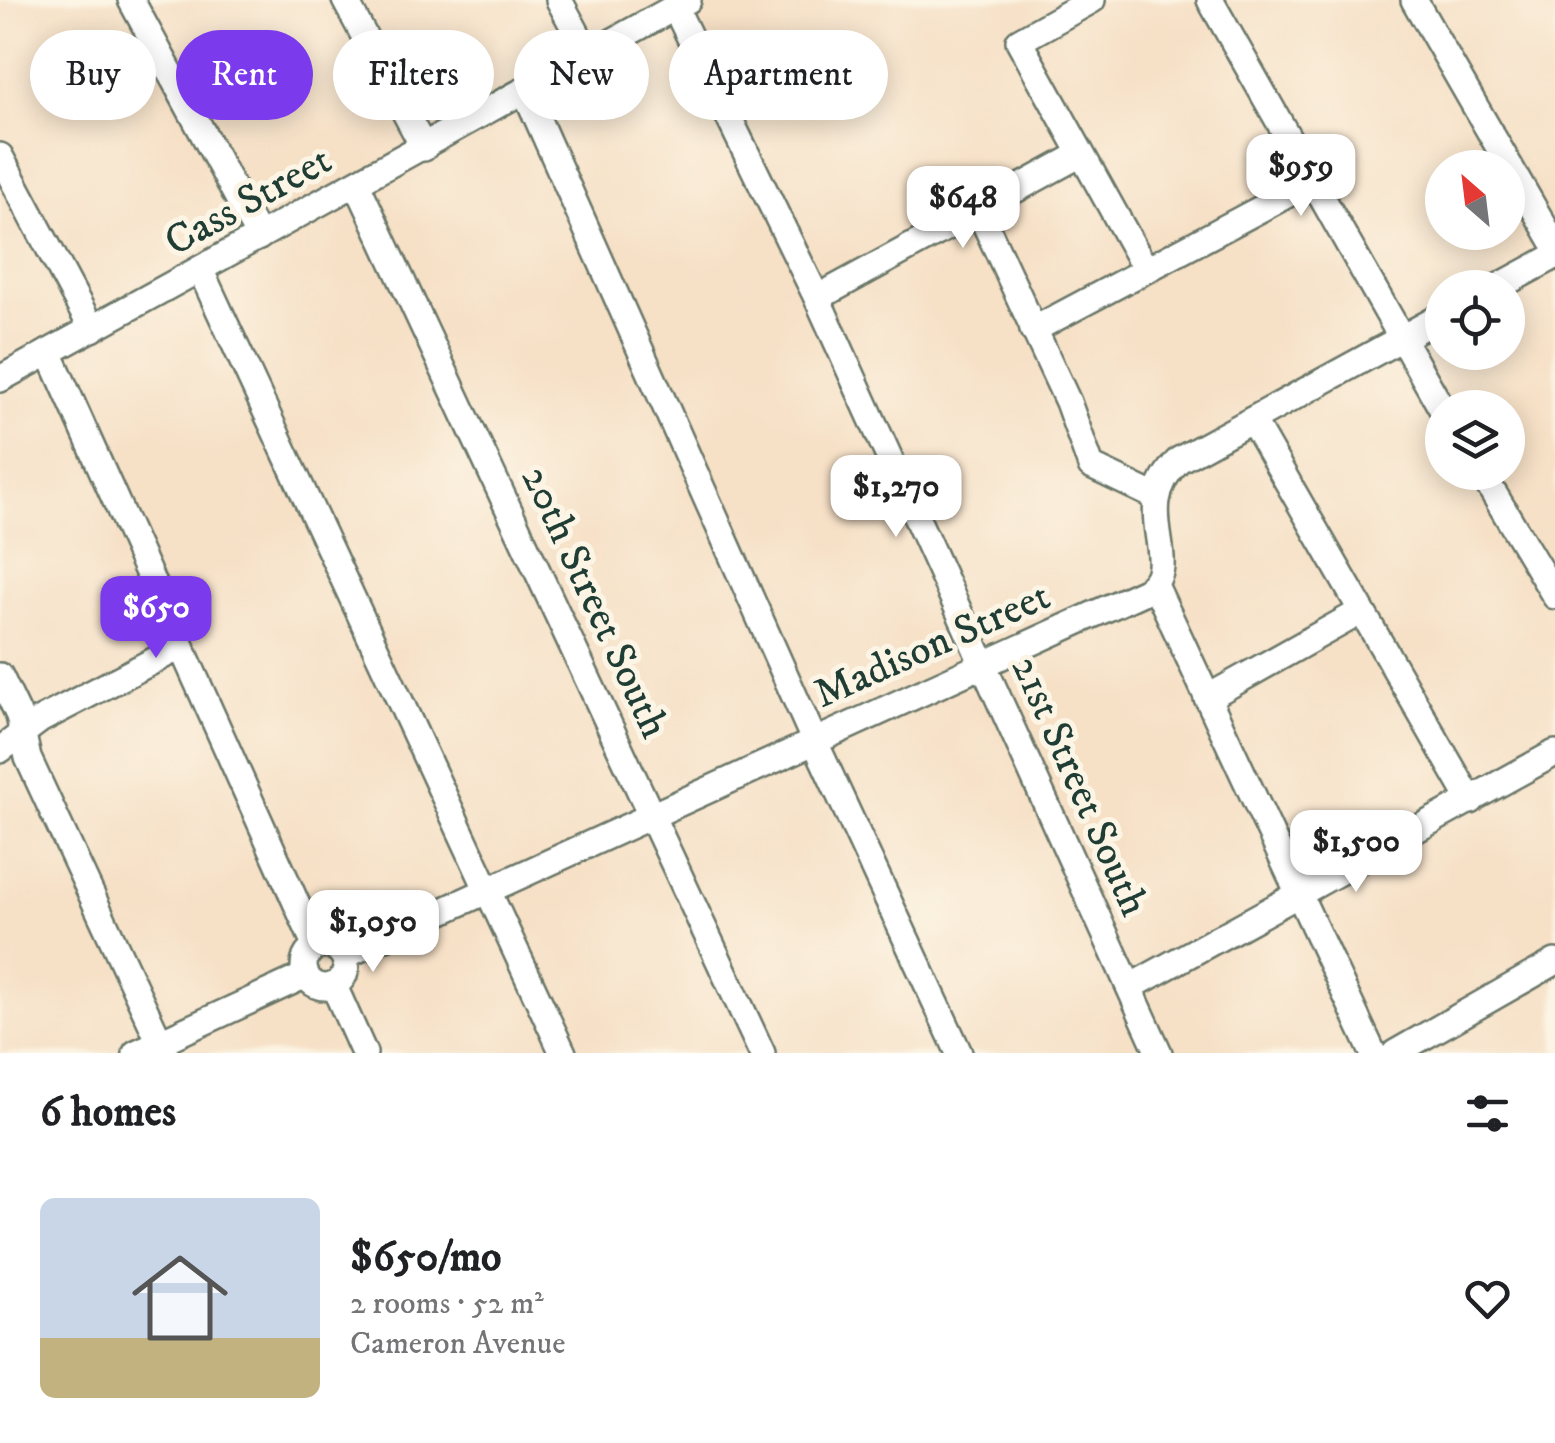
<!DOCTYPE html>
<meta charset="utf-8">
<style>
:root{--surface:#fff;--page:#f6f6f6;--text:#202124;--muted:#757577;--accent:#7c3aed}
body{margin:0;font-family:"IM FELL DW Pica",serif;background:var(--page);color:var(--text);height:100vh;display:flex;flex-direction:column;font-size:38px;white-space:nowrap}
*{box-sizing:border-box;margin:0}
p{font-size:32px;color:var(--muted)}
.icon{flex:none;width:55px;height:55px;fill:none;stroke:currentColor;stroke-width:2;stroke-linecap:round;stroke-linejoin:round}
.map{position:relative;height:1053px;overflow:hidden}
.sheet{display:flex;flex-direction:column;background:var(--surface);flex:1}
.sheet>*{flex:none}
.banner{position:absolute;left:30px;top:30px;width:1000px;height:90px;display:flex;gap:20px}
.needle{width:65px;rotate:332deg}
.tools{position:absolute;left:1425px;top:150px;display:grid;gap:20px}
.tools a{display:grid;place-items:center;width:100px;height:100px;border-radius:50%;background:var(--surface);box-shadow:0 5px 25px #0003;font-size:50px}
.price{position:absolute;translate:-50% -85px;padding:0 22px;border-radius:20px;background:#fff;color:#222;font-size:32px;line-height:65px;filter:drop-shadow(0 2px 5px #0008)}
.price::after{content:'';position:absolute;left:50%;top:60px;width:30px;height:22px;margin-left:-15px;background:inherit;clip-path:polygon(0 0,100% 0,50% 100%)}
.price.selected{background:var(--accent);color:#fff}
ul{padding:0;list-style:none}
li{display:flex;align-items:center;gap:30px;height:250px;padding:0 40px}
li span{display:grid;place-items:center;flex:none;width:280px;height:200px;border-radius:15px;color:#555}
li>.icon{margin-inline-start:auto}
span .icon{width:120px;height:120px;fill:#fffc;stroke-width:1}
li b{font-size:42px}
h2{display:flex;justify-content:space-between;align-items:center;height:120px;padding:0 40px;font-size:42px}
.tag{padding:0 35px;border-radius:45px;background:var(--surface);box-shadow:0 5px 25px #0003;font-size:35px;line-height:90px}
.tag.selected{background:var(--accent);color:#fff}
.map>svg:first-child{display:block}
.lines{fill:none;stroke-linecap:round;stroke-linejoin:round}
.minor-casing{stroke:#6a7667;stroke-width:30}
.minor{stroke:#fff;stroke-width:25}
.labels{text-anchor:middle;stroke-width:10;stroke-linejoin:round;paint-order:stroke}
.street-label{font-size:42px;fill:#1f3d34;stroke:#fcf5e5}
</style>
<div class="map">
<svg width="1555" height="1053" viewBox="0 0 1555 1053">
<rect width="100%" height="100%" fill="#fcf5e5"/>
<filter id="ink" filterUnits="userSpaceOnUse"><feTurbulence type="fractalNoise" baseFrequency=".01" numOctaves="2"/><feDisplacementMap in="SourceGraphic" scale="20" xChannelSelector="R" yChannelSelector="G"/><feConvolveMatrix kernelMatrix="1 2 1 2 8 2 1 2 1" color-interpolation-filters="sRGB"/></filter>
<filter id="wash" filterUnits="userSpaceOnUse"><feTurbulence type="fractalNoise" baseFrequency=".0048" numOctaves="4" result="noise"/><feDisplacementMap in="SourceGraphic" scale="40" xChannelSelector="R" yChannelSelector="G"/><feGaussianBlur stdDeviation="2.25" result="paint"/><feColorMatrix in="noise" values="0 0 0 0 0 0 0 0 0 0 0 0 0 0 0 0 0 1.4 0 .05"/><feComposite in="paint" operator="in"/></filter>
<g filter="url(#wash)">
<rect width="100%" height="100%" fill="#f6e0c6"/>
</g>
<g filter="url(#ink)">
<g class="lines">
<g class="minor-casing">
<g id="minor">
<polyline points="131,0 259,237"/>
<polyline points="345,0 424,148"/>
<polyline points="559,0 589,56"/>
<polyline points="1092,0 1019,41 1146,270"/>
<polyline points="1210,0 1442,409"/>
<polyline points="1414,0 1555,245"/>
<polyline points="675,7 817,298 1159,1053"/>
<polyline points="525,91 814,740 959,1053"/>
<polyline points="0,156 92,329"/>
<polyline points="357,184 762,1053"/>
<polyline points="979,211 1068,402 1091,466 1154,496"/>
<polyline points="200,269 563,1053"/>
<polyline points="1496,288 1555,256"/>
<polyline points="817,298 1081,154"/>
<polyline points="1033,330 1311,182"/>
<polyline points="49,352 316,947"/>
<polyline points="0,379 688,0"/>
<polyline points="1252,420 1471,801"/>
<polyline points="1481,472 1555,596"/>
<polyline points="1155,585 1373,1053"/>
<polyline points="0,676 19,716 28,758 165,1053"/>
<polyline points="1207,698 1360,612"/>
<polyline points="0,750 40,720 180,647"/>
<circle cx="325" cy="966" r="21"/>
<path d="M344 956 1145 591C1188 565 1126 511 1179 460L1442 316"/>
<polyline points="334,986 364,1053"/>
<polyline points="1130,987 1555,753"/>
<polyline points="136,1053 306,975"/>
<polyline points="1395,1053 1555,962"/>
</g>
</g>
<use href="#minor" class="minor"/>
</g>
</g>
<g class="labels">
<g class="street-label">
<text transform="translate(247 199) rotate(-29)" y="15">Cass Street</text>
<text transform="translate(597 601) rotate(65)" y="15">20th Street South</text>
<text transform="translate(931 643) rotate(-24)" y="15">Madison Street</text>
<text transform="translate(1082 785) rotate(66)" y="15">21st Street South</text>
</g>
</g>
</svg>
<div class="tools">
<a><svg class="needle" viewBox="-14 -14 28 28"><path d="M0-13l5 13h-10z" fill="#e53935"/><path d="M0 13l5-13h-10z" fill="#757577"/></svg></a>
<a><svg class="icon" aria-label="locate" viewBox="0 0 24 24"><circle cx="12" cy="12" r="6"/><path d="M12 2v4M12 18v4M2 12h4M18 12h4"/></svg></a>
<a><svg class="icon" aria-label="layers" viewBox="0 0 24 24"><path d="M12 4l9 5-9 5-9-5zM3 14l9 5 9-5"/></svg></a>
</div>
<b class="price" style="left:1301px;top:219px">$959</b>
<b class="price" style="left:963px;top:251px">$648</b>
<b class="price" style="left:896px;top:540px">$1,270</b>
<b class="price selected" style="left:156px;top:661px">$650</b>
<b class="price" style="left:1356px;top:895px">$1,500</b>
<b class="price" style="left:373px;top:975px">$1,050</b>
<div class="banner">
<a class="tag">Buy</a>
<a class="tag selected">Rent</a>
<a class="tag">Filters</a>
<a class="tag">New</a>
<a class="tag">Apartment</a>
</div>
</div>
<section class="sheet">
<h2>6 homes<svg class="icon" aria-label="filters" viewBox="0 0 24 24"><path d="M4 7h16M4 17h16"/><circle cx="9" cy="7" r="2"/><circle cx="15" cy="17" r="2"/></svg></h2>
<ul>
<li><span style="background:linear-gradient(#c9d6e8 70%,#c2b280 0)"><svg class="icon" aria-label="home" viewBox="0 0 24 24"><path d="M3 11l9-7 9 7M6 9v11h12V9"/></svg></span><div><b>$650/mo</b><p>2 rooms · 52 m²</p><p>Cameron Avenue</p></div><svg class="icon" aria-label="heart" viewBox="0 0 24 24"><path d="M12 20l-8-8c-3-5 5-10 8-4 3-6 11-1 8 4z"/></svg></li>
</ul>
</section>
